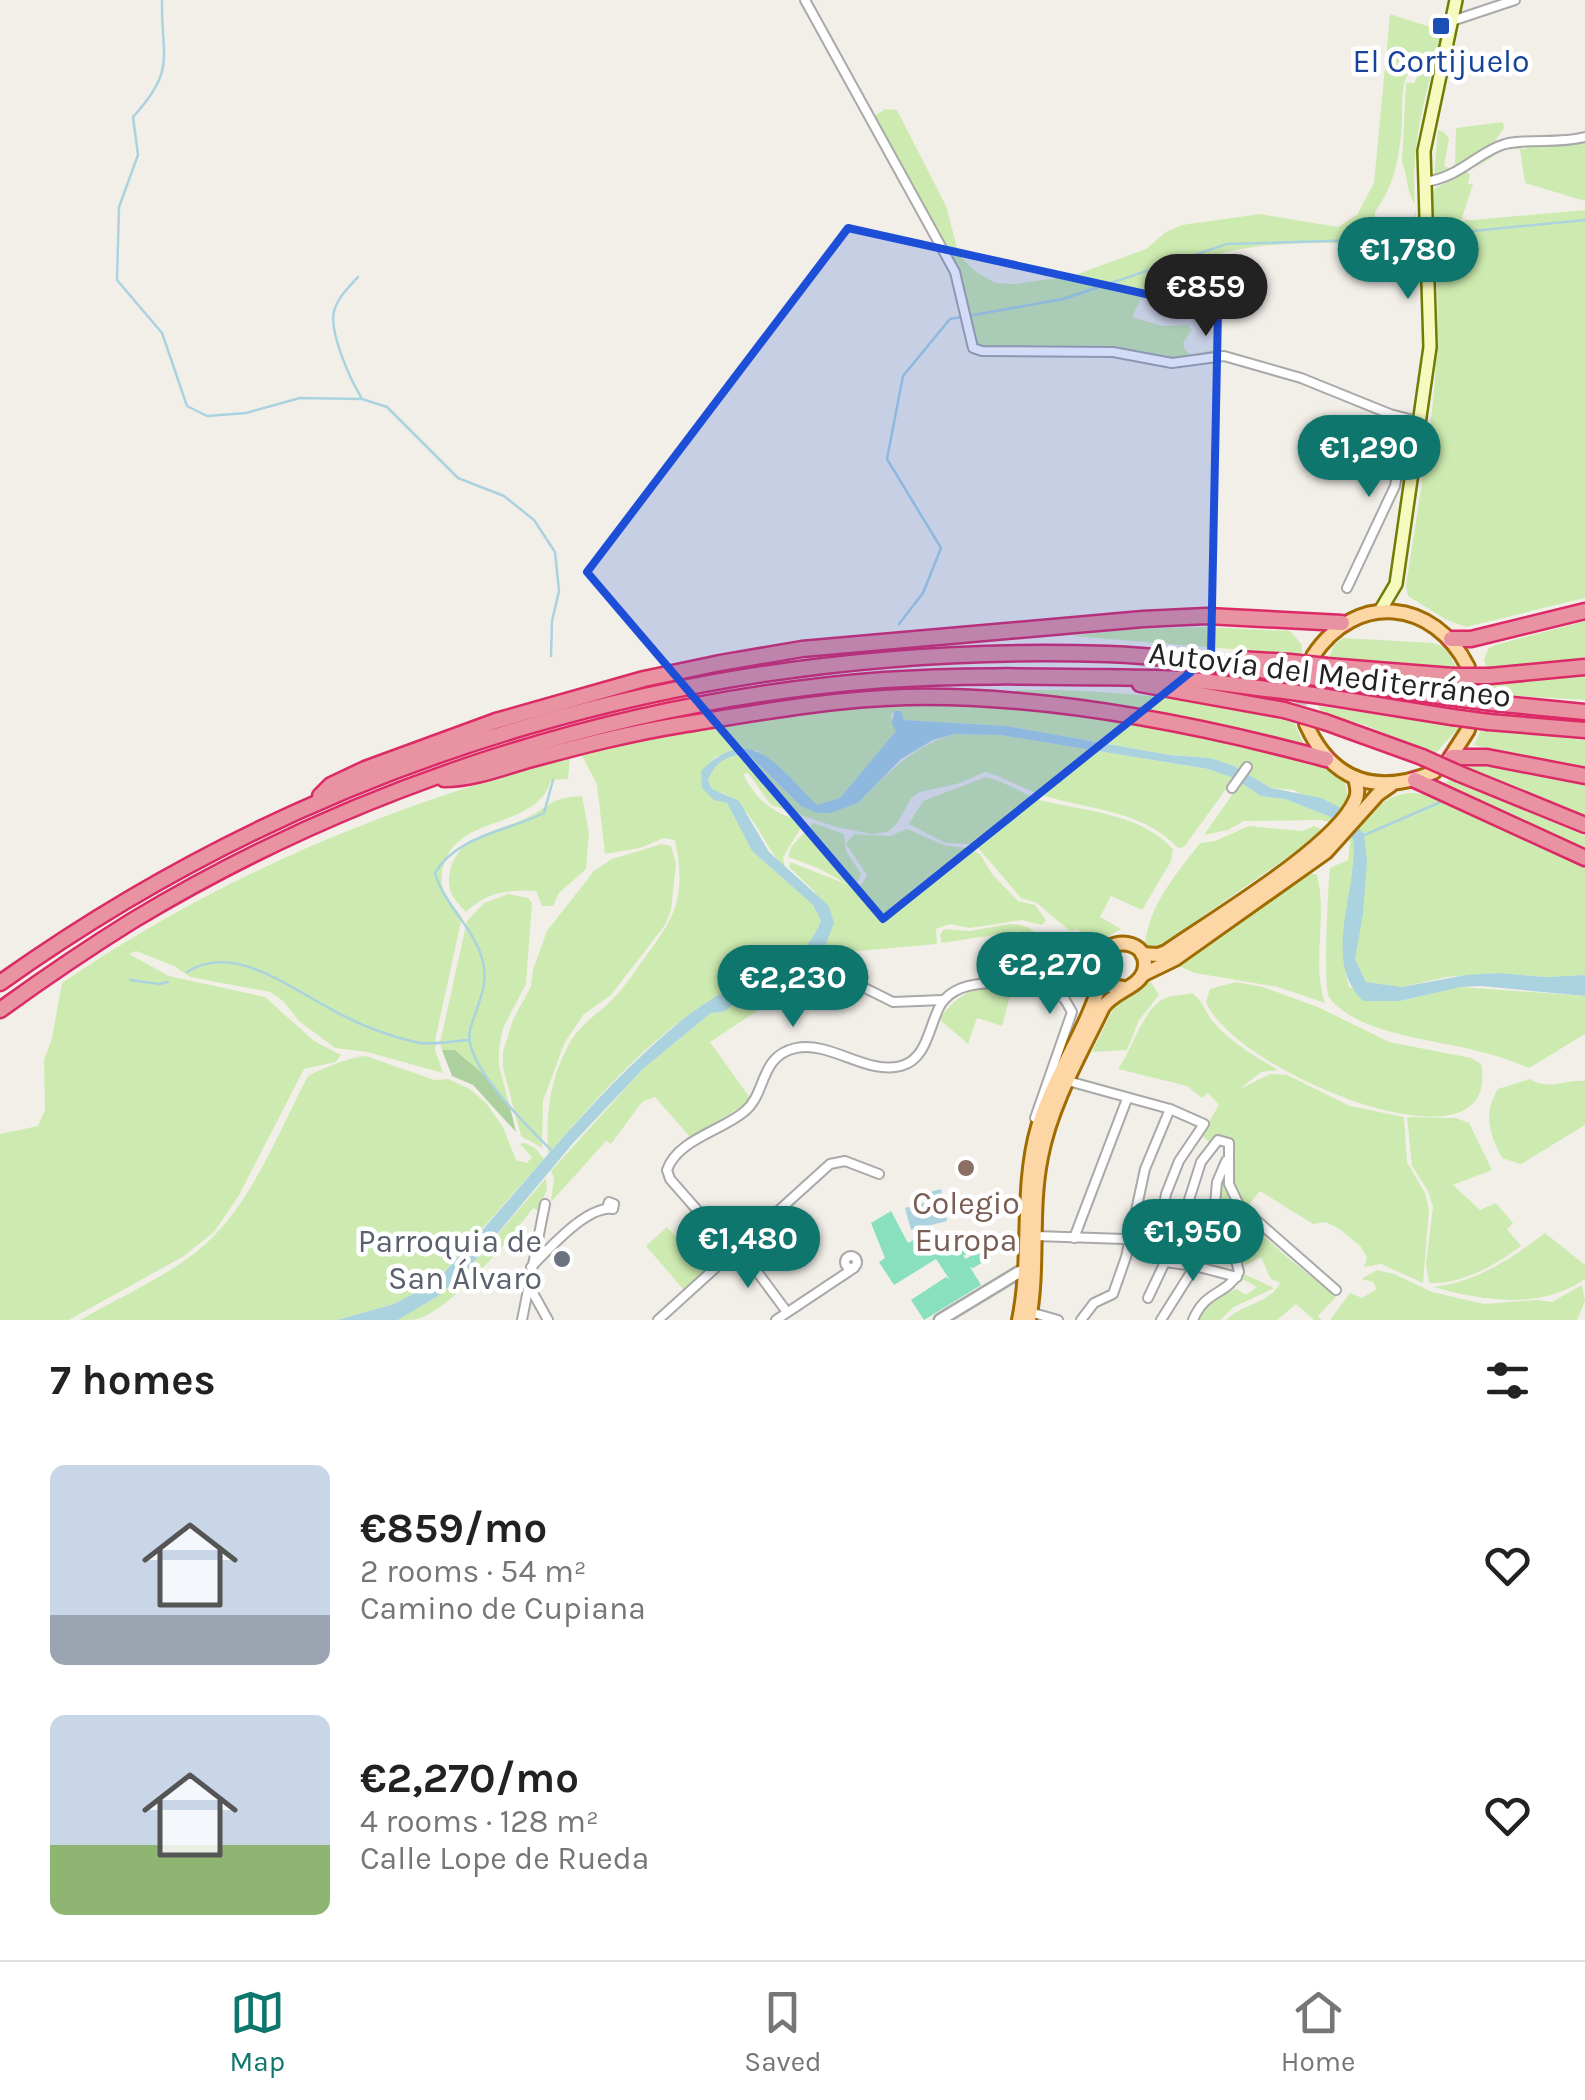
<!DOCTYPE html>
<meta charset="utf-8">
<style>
:root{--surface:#fff;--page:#f6f6f6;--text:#222;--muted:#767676;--line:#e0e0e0;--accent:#0f766e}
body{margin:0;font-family:Karla,sans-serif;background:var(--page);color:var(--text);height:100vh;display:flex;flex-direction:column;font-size:38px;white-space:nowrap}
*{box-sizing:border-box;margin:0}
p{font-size:32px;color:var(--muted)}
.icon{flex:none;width:55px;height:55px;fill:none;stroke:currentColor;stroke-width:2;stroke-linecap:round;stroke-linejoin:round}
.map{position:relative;height:1320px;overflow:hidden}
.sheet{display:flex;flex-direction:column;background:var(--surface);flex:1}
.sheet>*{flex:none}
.price{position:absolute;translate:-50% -85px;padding:0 22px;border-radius:35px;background:var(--accent);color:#fff;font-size:32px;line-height:65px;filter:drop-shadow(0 2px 5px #0008)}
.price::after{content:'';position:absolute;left:50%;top:60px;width:30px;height:22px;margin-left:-15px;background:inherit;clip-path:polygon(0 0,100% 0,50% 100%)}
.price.active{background:#222;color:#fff}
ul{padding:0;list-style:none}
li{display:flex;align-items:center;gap:30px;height:250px;padding:0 50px}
li span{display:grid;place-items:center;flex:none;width:280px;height:200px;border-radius:15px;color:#555}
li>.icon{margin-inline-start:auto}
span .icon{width:120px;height:120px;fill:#fffc;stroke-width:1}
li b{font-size:42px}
h2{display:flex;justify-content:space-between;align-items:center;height:120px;padding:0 50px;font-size:42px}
.tabs{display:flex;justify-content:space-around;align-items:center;height:140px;border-top:2px solid var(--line);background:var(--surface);font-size:28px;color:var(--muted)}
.tabs a{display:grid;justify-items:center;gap:5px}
.tabs .active{color:var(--accent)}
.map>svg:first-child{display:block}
.grass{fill:#cdebb0}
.forest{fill:#add19e}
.pitch{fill:#88e0be}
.water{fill:#aad3df}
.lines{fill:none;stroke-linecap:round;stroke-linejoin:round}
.stream{stroke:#aad3df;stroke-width:2.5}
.primary-tunnel{stroke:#c8c6c1;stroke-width:12;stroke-dasharray:12 6;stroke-linecap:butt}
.minor-casing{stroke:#a9a9a9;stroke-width:12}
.tertiary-casing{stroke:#a9a9a9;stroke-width:15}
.secondary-casing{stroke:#707d05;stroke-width:16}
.primary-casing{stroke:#a06b00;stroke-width:18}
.motorway-casing{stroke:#dc2a67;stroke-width:19}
.minor{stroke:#fff;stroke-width:8}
.tertiary{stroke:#fff;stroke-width:10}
.secondary{stroke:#f7fabf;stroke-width:11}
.primary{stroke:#fcd6a4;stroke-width:12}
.motorway{stroke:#e892a2;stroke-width:14}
.motorway-bridge-casing{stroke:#dc2a67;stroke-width:19;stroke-linecap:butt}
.motorway-bridge{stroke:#e892a2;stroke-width:14}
.marked{fill:#1d4ed8;fill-opacity:0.2;stroke:#1d4ed8;stroke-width:8;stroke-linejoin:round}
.transit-dot{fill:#1a4fb4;stroke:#fff;stroke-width:4}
.education-dot{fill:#8d6e63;stroke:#fff;stroke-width:4}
.worship-dot{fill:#6b7280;stroke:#fff;stroke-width:4}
.labels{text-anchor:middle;stroke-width:9;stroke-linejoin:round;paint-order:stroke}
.transit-label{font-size:32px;fill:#164399;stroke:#fff}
.street-label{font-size:32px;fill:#222;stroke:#fff}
.education-label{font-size:32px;fill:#785e54;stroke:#fff}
.worship-label{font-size:32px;fill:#5b616d;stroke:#fff;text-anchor:end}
</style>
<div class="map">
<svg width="1585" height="1320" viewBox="0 0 1585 1320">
<rect width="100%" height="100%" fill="#f2efe9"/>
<g class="grass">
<path d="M1390 14 1443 31C1427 89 1410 143 1415 204 1406 192 1408 176 1402 162L1406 83H1414L1420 71 1421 58 1416 52 1403 53 1400 57 1411 68C1400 85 1403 102 1402 122 1400 155 1395 185 1375 212V220C1387 228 1397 230 1411 231L1416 211 1417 250C1361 242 1287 239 1231 251 1203 256 1176 269 1150 280L1132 317 1162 326 1188 325 1192 330 1183 343 1185 350 1191 355 1212 350 1215 352C1172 367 1155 354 1114 350 1070 345 1024 348 979 347L973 340V320L969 318 963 279 873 117 885 109 897 110 946 206 959 255 976 272 996 283 1014 284 1072 276 1146 249 1166 232 1182 225 1260 214 1338 227 1357 215 1374 183Z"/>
<polygon points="1503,122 1504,128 1491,147 1437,179 1434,177 1438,130 1444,132 1449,139 1444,166 1451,169 1455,164 1456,128"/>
<polygon points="1585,141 1585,201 1525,183 1520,149 1505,149 1475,168 1500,148 1520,145 1521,149 1526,149 1526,145"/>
<path d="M1465 171 1470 174 1468 184H1473L1461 221 1585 210V598L1466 627 1445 619 1408 596 1406 586C1421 482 1444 379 1436 273L1447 274 1457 269 1465 243 1457 237 1432 241 1433 190Z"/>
<polygon points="1585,621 1585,657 1549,664 1487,668 1484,660 1488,649 1495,645"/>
<polygon points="1206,627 1290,631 1302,645 1302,655 1073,636 1128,629"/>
<polygon points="1343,638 1433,643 1445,647 1456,667 1329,658 1334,645"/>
<polygon points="1585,675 1585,700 1489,694 1488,682"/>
<path d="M1017 690C1111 689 1201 698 1293 720L1304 745C1207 721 1112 705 1014 693Z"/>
<path d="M980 704 1114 721 1266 747 1328 768 1344 780 1349 801 1368 815C1390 793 1411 787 1440 799L1585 867V975L1546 977 1499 973 1447 977 1402 987 1366 982 1355 959 1364 834 1294 790 1271 788 1232 765 1210 758 1170 755 1006 726 904 720 901 711H894L891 716 897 731 840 798 817 805 757 750 715 757 702 788 727 803 752 851 813 905 821 921C803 962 784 964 746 981 726 989 704 1004 686 1017 633 1055 591 1106 548 1154 546 1116 549 1082 567 1048 578 1025 597 1015 614 998 625 987 634 972 643 960 677 915 686 897 675 840L664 838 640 848 605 854 597 784 581 754 613 745 710 727 862 705Z"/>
<polygon points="1319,706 1459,727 1434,755 1365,725 1321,713"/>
<polygon points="1481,730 1585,740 1585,768 1474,745"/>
<path d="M955 734 1000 735 1208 769 1234 778 1184 847 1178 848C1143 810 1088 810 1042 795 1022 789 1005 777 985 772L957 784 920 792 911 798 898 822 888 832 871 834 836 827 771 805 748 773 743 774C757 801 775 816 805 821L783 857 785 869C765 847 753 810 727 795 722 792 717 792 712 790L708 781C715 761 728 755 748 754L801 806 858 803C888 773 912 746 955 734Z"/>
<path d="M570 758 568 779 551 780C549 785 547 791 544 795 516 829 456 818 443 867 437 889 449 901 462 917L436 1036 435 1050 443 1073 367 1052 335 1048 299 1021 283 1001 270 992 190 977 174 966 136 951 129 954 169 976 265 997 314 1041 341 1055 336 1062 304 1069 238 1197 214 1232 184 1256 69 1320H0V1134L38 1126 45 1110 44 1060 52 1038 62 983C215 878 390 804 570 758Z"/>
<polygon points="1475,764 1585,784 1585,819 1465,768"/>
<path d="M986 777C1007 782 1023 795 1043 801 1086 811 1141 814 1173 849L1171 861 1142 910 1111 896 1100 917 1121 929 1099 941 1076 929 1070 931 1037 903 1021 898 979 849 969 844 945 843 909 824 923 801Z"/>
<polygon points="1453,779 1585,836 1585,850 1440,784"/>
<path d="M1241 782 1261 796 1285 799 1333 818 1353 839C1359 889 1334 938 1349 987L1400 1001 1461 987 1585 996V1034L1529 1068C1513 1061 1495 1055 1478 1051 1437 1040 1355 1034 1329 997 1323 989 1328 885 1330 868L1348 860 1350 842 1329 822 1321 820 1244 821 1228 830 1204 835Z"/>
<path d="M582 796 589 833 586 869 559 893 553 906H542L536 891C506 890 489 891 466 912 453 899 446 890 450 871 459 834 495 833 524 819 552 806 548 798 582 796Z"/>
<polygon points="813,823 844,834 846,851 861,874 857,882 847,884 818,868 788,857 791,847"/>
<path d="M1249 826 1302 831 1314 826 1325 831 1156 949 1145 945C1148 906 1177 873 1200 843L1215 841Z"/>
<path d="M907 829 944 845 967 848 980 854 992 874 1018 901 1035 905 1046 920 1042 925 1022 920 970 928 950 924 936 929 937 944 847 952C837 964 804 981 789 993L775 991 759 996 760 1009 710 1042 750 1098 743 1105 692 1139 655 1097 642 1102 611 1144 606 1141 551 1202 554 1178 551 1171 644 1068 711 1013 723 1012 754 991 774 986 802 969 826 944 815 892 789 867 790 862 854 887 862 884 867 875 846 844 854 834 890 836Z"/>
<polygon points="662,844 671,846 676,864 671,910 665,925 611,995 583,1015 564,1044 543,1101 542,1148 521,1136 503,1068 503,1052 513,1020 531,986 533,969 547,931 594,871 612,859"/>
<path d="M1311 873 1317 875C1328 918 1311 962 1325 1003L1278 987 1195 973 1179 966Z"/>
<polygon points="508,894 528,898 532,903 526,984 503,1028 499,1049 499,1066 510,1107 463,1056 454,1050 442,1050 440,1043 467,921 484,903"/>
<path d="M1010 924C1043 924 1040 950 1070 959L1057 981 1038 953 1034 950 1028 952 1019 931 942 943 940 935 944 929 969 931Z"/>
<polygon points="1150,981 1159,995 1139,1020 1127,1050 1092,1052 1116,1003 1134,995"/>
<path d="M1236 982 1263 987 1320 1008 1389 1042 1471 1058 1481 1064C1504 1183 1235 1073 1206 1002L1210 989Z"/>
<path d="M988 986 1012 989 1002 1026 977 1018 968 1044 939 1019C953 1001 965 991 988 986Z"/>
<path d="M1192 993C1203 1001 1204 1009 1211 1019 1227 1040 1256 1057 1278 1070L1261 1072 1240 1089 1270 1074 1287 1075 1350 1106 1404 1117 1407 1162 1425 1193 1429 1209 1423 1283 1381 1264 1364 1267 1367 1258 1361 1247 1341 1230 1326 1222 1313 1224 1260 1191 1246 1208C1223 1172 1241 1168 1233 1139L1215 1137 1210 1143 1201 1135 1219 1105 1208 1093 1202 1098 1187 1086 1118 1069C1133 1049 1144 1004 1168 997 1176 995 1185 995 1192 993Z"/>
<path d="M366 1056 434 1080 448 1079 470 1089 486 1103 503 1127 516 1160 527 1163 532 1157 520 1144 525 1143 535 1148 544 1159 435 1282 394 1304 337 1320H80C118 1298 161 1279 195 1253 250 1210 276 1136 308 1076 323 1068 350 1057 366 1056Z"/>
<path d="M1530 1079C1549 1091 1565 1079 1585 1081V1125L1521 1164 1502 1158C1489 1133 1483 1114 1498 1089Z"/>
<path d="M1407 1117 1456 1118 1469 1123 1492 1170 1453 1185 1480 1210 1496 1203 1513 1223 1507 1229 1521 1246C1496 1265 1461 1285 1429 1283L1426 1264 1433 1207 1428 1191 1412 1166Z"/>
<path d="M1224 1172C1233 1223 1298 1264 1336 1297L1318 1316 1321 1320H1314L1296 1304 1277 1320H1226C1241 1304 1271 1303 1280 1283L1270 1278 1261 1257 1246 1265 1231 1251 1249 1240 1236 1217 1218 1227V1203Z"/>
<path d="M546 1178 547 1189 538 1211 533 1208C508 1241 459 1301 421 1318 414 1320 406 1320 398 1320L438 1296 467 1270Z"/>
<polygon points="667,1227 707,1269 684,1290 646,1246"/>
<path d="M1545 1233 1585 1265V1279C1540 1310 1484 1301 1433 1287 1475 1283 1512 1258 1545 1233Z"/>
<polygon points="1377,1270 1394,1274 1432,1292 1484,1304 1537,1300 1552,1302 1582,1285 1585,1301 1577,1320 1330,1320 1350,1293 1362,1298 1377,1289 1373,1282 1361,1279"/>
<polygon points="1244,1274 1274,1288 1234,1307 1220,1320 1199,1320 1214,1298 1237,1289 1246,1295 1257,1287 1242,1279"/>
</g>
<polygon class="forest" points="442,1050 455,1050 482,1073 510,1107 516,1132 473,1085 452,1076"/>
<polygon class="pitch" points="891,1211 908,1243 921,1236 934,1255 977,1233 983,1243 963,1256 966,1259 985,1246 992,1257 973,1268 970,1267 981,1285 924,1320 911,1300 946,1277 950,1280 936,1259 894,1285 879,1262 885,1258 871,1223"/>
<g class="water">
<path d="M894 711H901L904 720 1006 726 1170 755 1210 758 1232 765 1271 788 1321 798 1339 807 1364 834 1367 861 1363 914 1355 959 1366 982 1402 987 1466 975 1499 973 1546 977 1585 975V996L1481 986 1461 987 1400 1001H1363C1320 959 1359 891 1353 839L1333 818 1285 799 1261 796 1234 778 1208 769 1000 735 955 734 933 740 901 759 858 803 830 813H818L801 806 748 754C728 755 715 761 708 781L712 789 739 801 769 852 829 906 834 923 826 944 802 969 774 986 754 991 723 1012 711 1013 644 1068 574 1142 467 1270 438 1296 398 1320H337L394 1304 435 1282C518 1195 588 1097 682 1020 700 1006 726 989 747 980 785 965 803 961 821 921L813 905 752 851 727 803 714 800 702 788 701 771C752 720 778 768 817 805L840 798 896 731 892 724Z"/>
<polygon points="941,1189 947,1221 911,1230 905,1208 924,1203 930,1192"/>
</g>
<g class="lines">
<g class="stream">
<path d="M162 0C161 59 177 68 133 117L138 155 119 207 117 280 162 333 187 406 207 416 246 413 300 398 362 399 387 407 458 478 504 496 534 520 555 552 559 591 552 621 551 656"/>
<polyline points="1463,232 1585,220"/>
<path d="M358 277C348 288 338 297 334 311 329 332 350 379 361 397"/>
<polyline points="968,316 1063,299 1227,244 1392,239 1416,242"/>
<polyline points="899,624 923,593 941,548 887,459 903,376 950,319 961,317"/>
<polyline points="1362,836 1443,801"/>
<path d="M187 972C234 943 287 986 329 1008 355 1023 385 1035 415 1042 432 1046 452 1041 469 1040"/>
<polyline points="130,980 159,984 168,982"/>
<path d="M551 1150C528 1127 462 1063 470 1030 476 1007 489 987 483 962 475 928 445 907 435 873 456 836 508 831 544 813L553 780"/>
</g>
<polyline class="primary-tunnel" points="1301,705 1308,667"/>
<g class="minor-casing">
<g id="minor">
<polyline points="805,0 955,272 973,348 982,351 1113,352 1172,363 1224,356 1301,378 1390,414 1421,422"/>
<polyline points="1452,21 1515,0"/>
<path d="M1425 182C1461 177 1477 152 1505 144 1529 138 1558 144 1585 137"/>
<polyline points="1347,588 1395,486 1407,419"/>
<polyline points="1232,788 1247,767"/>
<polyline points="855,983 893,1002 943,1000"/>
<polyline points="1068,1081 1170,1109 1204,1124 1179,1161 1166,1194 1163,1210 1165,1262 1148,1298"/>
<polyline points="1035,1118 1072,1012 1064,998 1070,969 1102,952"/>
<polyline points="1036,1236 1124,1239 1164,1247"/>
<polyline points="1074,1238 1127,1099"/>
<polyline points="738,1246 787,1312"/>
<path d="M733 1251 670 1179 667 1170C678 1139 722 1131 745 1111 767 1093 759 1056 796 1048 831 1041 866 1075 901 1066 928 1059 929 1024 941 1004 963 970 1034 985 1064 998"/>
<circle cx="851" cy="1262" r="6"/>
<polyline points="1165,1262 1195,1266 1237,1277"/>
<path d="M531 1267C549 1249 587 1205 613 1209L614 1204 609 1202 607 1208"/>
<polyline points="528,1284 548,1320"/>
<polyline points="1030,1312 1058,1320"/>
<polyline points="522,1320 545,1204"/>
<polyline points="658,1320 830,1164 845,1161 879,1174"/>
<polyline points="776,1320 854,1268"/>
<polyline points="1081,1320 1094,1303 1113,1294 1126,1257 1145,1169 1170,1109"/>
<polyline points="1161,1320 1195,1266 1188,1203 1201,1162 1218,1140 1229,1143 1229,1184 1239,1205 1336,1290"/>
<path d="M1193 1320C1206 1289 1226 1296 1239 1272L1236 1260 1213 1226 1217 1182 1226 1161"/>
</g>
</g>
<g class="tertiary-casing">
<polyline id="tertiary" points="940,1320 1019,1272"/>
</g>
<g class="secondary-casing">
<polyline id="secondary" points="1380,611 1396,584 1430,347 1424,151 1456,0"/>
</g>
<g class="primary-casing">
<g id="primary">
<path d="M1313 656C1356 591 1434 599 1468 667"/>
<path d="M1306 724C1332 782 1377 796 1434 772"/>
<polyline points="1448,761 1468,730"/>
<path d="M1142 954 1158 955 1166 952C1210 921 1335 847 1355 801 1359 793 1357 787 1355 778"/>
<polyline points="1142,975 1175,959 1326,852 1378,794 1391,785"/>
<path d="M1019 1320C1032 1257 1020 1189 1038 1127 1054 1075 1087 1030 1102 978"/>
<path d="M1029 1320C1039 1266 1030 1211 1041 1157 1051 1104 1080 1055 1103 1007 1114 991 1140 987 1144 971 1151 943 1118 936 1102 952L1099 971 1111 986 1123 988"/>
</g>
</g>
<g class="motorway-casing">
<g id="motorway">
<polyline points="1451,639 1471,639 1585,611"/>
<polyline points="1238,659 1290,662"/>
<polyline points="1327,666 1453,676"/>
<polyline points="1490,676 1585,667"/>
<polyline points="1324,679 1454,698"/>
<polyline points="1140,684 1284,710"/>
<polyline points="1321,696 1452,717"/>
<polyline points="1492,703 1585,712"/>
<polyline points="1325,722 1422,757"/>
<polyline points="1489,722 1585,730"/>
<polyline points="1452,757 1487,757 1585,776"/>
<polyline points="1460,774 1585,825"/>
<path d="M444 779C474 779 503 767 532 759 581 746 630 733 680 725 755 713 831 699 906 697 1042 694 1196 724 1326 759"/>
<polyline points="1415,780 1585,858"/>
<polyline points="320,796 331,785 365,769 496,721 644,679 720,663 802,649 1143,619 1207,616 1342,623"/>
<path d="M0 983C325 751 710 641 1108 654 1168 656 1228 666 1288 674"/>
<path d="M0 1010C43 979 87 949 132 921 357 785 621 700 884 680 974 674 1065 677 1156 678 1198 678 1242 687 1284 691"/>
</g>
</g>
<use href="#minor" class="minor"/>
<use href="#tertiary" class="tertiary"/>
<use href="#secondary" class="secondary"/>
<use href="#primary" class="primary"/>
<use href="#motorway" class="motorway"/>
<g class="motorway-bridge-casing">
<g id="motorway-bridge">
<polyline points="1290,662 1327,666"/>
<polyline points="1288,674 1324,679"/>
<polyline points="1453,676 1490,676"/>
<polyline points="1284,691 1321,696"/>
<polyline points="1454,698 1492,703"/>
<polyline points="1284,710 1325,722"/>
<polyline points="1452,717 1489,722"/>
<polyline points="1422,757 1460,774"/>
</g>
</g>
<use href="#motorway-bridge" class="motorway-bridge"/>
</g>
<path class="marked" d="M848 228 1218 310 1211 656 883 919 587 572Z"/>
<rect class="transit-dot" x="1431" y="16" width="20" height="20" rx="5"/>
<circle class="education-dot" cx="966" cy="1168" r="10"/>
<circle class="worship-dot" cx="562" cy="1259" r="10"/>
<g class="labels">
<g class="transit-label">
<text x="1441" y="72">El Cortijuelo</text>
</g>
<g class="street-label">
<text transform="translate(1330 674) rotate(7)" y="11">Autovía del Mediterráneo</text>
</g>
<g class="education-label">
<text x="966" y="1214">Colegio<tspan x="966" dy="37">Europa</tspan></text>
</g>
<g class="worship-label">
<text x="542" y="1252">Parroquia de<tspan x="542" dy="37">San Álvaro</tspan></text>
</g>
</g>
</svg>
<b class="price" style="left:1408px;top:302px">€1,780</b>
<b class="price active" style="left:1206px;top:339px">€859</b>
<b class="price" style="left:1369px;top:500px">€1,290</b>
<b class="price" style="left:1050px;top:1017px">€2,270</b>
<b class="price" style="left:793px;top:1030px">€2,230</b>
<b class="price" style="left:1193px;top:1284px">€1,950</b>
<b class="price" style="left:748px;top:1291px">€1,480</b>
</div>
<section class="sheet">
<h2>7 homes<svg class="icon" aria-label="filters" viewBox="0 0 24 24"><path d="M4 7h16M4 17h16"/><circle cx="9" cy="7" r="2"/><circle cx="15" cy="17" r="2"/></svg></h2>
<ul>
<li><span style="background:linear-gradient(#c9d6e8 75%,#9aa5b1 0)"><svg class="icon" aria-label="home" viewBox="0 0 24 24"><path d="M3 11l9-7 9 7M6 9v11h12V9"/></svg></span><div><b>€859/mo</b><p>2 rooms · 54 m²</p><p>Camino de Cupiana</p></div><svg class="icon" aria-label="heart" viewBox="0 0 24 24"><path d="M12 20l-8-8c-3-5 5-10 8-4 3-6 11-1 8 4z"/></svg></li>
<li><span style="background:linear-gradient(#c9d6e8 65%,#8fb573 0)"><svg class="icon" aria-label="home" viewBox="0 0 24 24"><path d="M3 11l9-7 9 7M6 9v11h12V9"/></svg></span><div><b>€2,270/mo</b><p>4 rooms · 128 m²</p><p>Calle Lope de Rueda</p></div><svg class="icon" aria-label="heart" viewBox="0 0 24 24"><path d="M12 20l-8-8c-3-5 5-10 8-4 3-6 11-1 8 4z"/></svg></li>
</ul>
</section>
<nav class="tabs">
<a class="active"><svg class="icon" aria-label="map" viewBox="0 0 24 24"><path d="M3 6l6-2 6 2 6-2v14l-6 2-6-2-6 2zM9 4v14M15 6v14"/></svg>Map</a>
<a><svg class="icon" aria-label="saved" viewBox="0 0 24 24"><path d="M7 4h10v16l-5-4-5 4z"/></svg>Saved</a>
<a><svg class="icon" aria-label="home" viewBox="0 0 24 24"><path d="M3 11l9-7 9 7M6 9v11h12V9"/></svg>Home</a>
</nav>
